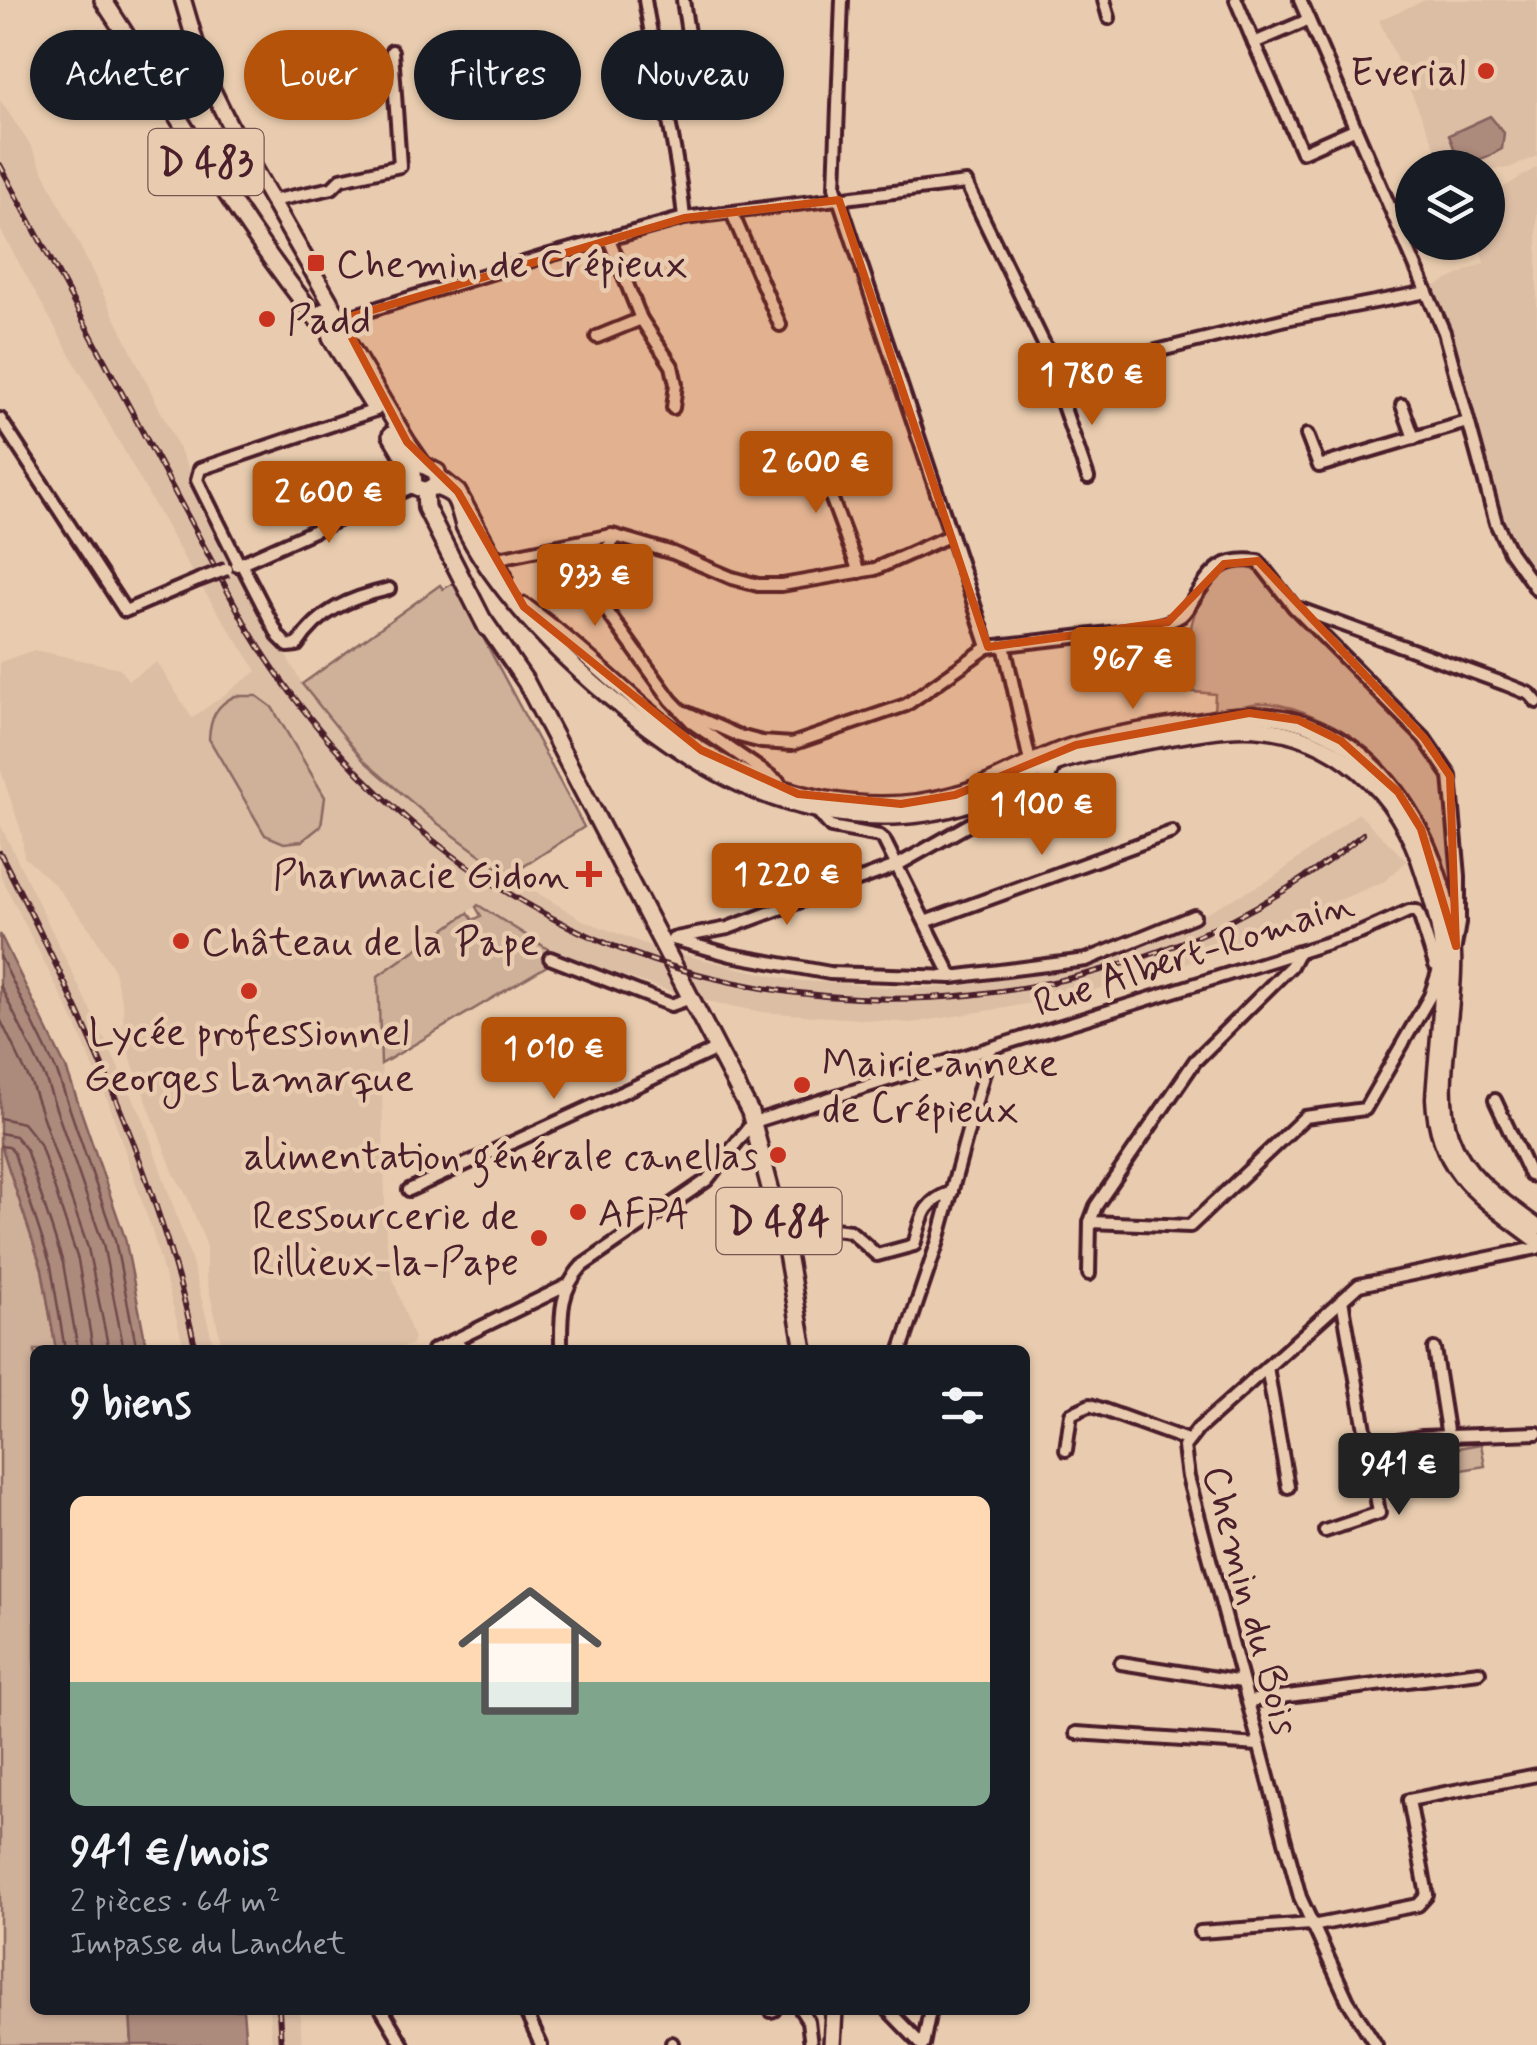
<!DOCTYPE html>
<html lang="fr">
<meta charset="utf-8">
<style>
:root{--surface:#171b24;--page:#242831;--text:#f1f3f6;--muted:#9ea1a6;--accent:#b45309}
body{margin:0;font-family:Mynerve,sans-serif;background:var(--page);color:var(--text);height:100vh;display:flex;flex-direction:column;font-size:38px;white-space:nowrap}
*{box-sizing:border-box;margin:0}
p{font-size:32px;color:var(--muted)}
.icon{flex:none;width:55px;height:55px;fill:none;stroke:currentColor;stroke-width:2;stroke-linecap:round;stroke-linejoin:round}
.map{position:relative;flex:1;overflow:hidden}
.details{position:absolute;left:30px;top:1345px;width:1000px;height:670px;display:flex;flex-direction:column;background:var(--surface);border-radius:15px;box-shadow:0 2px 8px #0004}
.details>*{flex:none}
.top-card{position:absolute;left:30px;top:30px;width:1000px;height:90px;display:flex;gap:20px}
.controls{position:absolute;left:1395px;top:150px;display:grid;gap:20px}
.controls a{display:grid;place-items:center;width:110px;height:110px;border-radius:50%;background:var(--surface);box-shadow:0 2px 8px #0004;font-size:50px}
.price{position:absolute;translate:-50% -85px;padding:0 22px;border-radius:10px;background:var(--accent);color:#fff;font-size:32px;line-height:65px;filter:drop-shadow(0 2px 5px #0008)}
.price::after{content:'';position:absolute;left:50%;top:60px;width:30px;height:22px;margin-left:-15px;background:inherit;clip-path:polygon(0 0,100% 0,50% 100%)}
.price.on{background:#222;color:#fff}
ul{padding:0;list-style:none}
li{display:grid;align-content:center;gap:20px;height:530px;padding:0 40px}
li span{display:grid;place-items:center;height:310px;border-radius:15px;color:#555}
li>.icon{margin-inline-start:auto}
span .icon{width:180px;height:180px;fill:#fffc;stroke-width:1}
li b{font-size:42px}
h2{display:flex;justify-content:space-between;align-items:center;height:120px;padding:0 40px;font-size:42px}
.chip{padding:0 35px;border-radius:45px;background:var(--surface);box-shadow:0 2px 8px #0004;font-size:35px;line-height:90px}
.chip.on{background:var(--accent);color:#fff}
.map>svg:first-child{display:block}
.built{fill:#dcbea5}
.green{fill:#cfb099;stroke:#8c6862;stroke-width:2.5}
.water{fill:#ac8a7c;stroke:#855f5c;stroke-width:2.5}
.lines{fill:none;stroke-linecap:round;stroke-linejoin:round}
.shore{stroke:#714a4b;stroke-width:2.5}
.street-casing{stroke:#4a1f2b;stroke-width:18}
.secondary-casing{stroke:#4a1f2b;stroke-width:21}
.primary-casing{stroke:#4a1f2b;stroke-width:22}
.street{stroke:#e9ccaf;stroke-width:10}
.secondary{stroke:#e9ccaf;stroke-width:14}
.primary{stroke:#e9ccaf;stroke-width:15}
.rail-casing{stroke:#4a1f2b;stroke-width:6}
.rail{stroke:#e9ccaf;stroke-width:2.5;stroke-dasharray:8;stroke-linecap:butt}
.street-bridge-casing{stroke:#4a1f2b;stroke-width:18;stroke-linecap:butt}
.street-bridge{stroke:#e9ccaf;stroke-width:10}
.marked{fill:#c84d12;fill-opacity:0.2;stroke:#c84d12;stroke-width:8;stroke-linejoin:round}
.poi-dot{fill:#c8321e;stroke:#e9ccaf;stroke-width:4}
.labels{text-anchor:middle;stroke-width:9;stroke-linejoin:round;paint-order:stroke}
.shield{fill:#e9ccaf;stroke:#7a5353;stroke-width:2.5}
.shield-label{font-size:38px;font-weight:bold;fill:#4a1f2b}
.poi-label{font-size:40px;fill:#4a1f2b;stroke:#e9ccaf;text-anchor:start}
.street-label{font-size:40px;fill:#4a1f2b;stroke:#e9ccaf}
</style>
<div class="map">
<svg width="1537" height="2045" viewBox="0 0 1537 2045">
<rect width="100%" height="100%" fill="#e9ccaf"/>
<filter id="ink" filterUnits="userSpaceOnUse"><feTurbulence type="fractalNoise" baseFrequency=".01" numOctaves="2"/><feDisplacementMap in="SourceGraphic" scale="20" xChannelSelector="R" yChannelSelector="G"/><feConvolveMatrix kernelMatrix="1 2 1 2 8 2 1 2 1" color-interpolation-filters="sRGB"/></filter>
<g filter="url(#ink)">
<g class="built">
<polygon points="1425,0 1537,0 1537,156 1509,168 1488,170 1488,168 1444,167 1379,20"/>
<polygon points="0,100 31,146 233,559 302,684 364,761 429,817 509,876 585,921 650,946 676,993 556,954 478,905 379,975 386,1236 391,1272 414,1339 411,1345 391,1350 223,1350 206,1277 206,1244 187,1196 174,1174 124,1041 123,1006 113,968 90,929 55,885 24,857 22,834 0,768 0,662 34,650 120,668 128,680 157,662 192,718 257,671 194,576 0,229"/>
<polygon points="1537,167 1537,581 1506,533 1462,376 1428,289 1484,263 1479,243 1488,242 1488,197"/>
<polygon points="1358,813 1407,861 1385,881 1171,970 1063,998 912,1023 762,1012 701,1000 676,953 791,980 903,988 955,987 1079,969 1137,948 1273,878"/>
<polygon points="0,824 143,1118 190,1255 215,1350 185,1350 152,1231 109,1104 75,1023 0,875"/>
<polygon points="269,2010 300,2010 302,2045 272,2045"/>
</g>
<g class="green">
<path d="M1238 564 1263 573 1285 606 1427 748 1446 778 1455 882 1454 927C1448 898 1444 866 1432 838 1408 777 1335 709 1266 703 1250 702 1230 710 1214 713L1215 694 1184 691C1187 646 1188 583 1238 564Z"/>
<polygon points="454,583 584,827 509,876 429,817 364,761 302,684 440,585 443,589"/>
<path d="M235 696H257L272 707 325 797 321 826 302 841 284 843 265 835 209 739C210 718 216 705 235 696Z"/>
<polygon points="478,905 556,954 552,963 381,1064 378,976 468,913 473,920 481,916 476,907"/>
<polygon points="0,1142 42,1269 56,1350 35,1350 35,2010 130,2010 132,2045 0,2045"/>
<polygon points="1481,1444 1485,1466 1439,1474 1435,1452"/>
</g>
<g class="water">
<path d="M1490 116 1504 133 1502 149C1486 158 1475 164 1457 156L1449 135Z"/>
<polygon points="0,934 66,1068 125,1238 147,1350 56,1350 42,1269 0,1142"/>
<polygon points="130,2010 243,2010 246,2045 132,2045"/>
</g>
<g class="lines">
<g class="shore">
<polyline points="0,956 57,1072 115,1240 137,1350"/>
<polyline points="0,985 45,1077 103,1244 124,1350"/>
<polyline points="0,1019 31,1083 88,1248 109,1350"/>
<polyline points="0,1118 23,1123 40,1144 78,1260 93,1350"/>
<polyline points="0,1133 15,1136 26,1149 63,1263 78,1350"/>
<polyline points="0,1146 9,1147 14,1153 51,1266 65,1350"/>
</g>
<g class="street-casing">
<g id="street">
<path d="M645 0C657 73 677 144 684 218"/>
<polyline points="842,0 835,187 951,535"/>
<polyline points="1104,0 1109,18"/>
<polyline points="1236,0 1254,43 1308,20"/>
<polyline points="1300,0 1444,332 1496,523 1510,552 1537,590"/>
<polyline points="1254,43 1302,152 1354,129"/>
<polyline points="659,77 694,73 683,0"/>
<polyline points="272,201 332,188 341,179 400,166 392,51"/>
<polyline points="732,213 780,325"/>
<polyline points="609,239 641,319 672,366 676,384 673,408"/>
<polyline points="342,319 546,256 684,218 966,183 1059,375 1054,379 1088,478"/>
<polyline points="597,337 641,319"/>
<polyline points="1059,375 1286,319 1427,292"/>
<polyline points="1402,405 1414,438"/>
<polyline points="0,419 125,611 198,580"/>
<polyline points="1307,435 1319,466 1467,422"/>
<polyline points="812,446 859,572"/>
<path d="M617 537C595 562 580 570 601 603L671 700 694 724 779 782"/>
<path d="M489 560 612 535 673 553 732 578 758 585H782L875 569 951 535 988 647 1144 629C1156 626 1171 623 1181 616 1187 611 1191 603 1195 597 1214 568 1223 557 1258 561L1294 607 1424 738 1450 776 1459 876V923L1455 947"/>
<path d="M241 563 279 637 288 646 297 645C320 610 350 598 389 589"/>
<polyline points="239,564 197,480 200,469 376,410"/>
<polyline points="237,565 414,486"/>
<polyline points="1300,609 1505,684 1530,694 1537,702"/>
<polyline points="1004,645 1031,766"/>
<polyline points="685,712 739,736 762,742 792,744 906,705 988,647"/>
<polyline points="817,811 831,827 879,836 884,840 952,977"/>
<polyline points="925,922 1172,832"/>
<polyline points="676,938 728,928 896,866 1032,789 1050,776 1056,762"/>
<polyline points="673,939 731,955 830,973 952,977 1086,960 1194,916"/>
<polyline points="550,958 671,1005 691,998"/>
<polyline points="1495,1100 1530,1175 1537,1177"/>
<polyline points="409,1190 717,1049"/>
<polyline points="1090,1222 1096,1206 1195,1061 1291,966 1298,953"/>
<path d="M834 1229 850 1231 877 1255 914 1245C922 1218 922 1202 952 1192"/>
<polyline points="1089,1274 1090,1222 1190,1226 1305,1117 1365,1109 1430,996 1439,969"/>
<polyline points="1342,1300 1368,1446 1421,1437 1537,1433"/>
<polyline points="1434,1349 1448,1437"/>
<polyline points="433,1350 455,1340"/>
<polyline points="463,1350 455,1340 568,1285"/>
<path d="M561 1350C561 1317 559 1291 582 1266L707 1180 753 1122 1360 933 1409 911H1416L1420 917 1435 965 1442 969"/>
<polyline points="901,1350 938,1241 990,1050"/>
<polyline points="1267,1367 1288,1487"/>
<polyline points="1066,1450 1071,1414 1090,1405 1187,1440"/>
<polyline points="1325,1531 1379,1513 1368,1446"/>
<polyline points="1121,1663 1242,1682"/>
<polyline points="1248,1701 1479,1672"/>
<polyline points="1076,1733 1259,1745"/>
<polyline points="1312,1926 1418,1905 1427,1895 1409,1800 1537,1775"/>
<polyline points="1200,1932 1311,1924"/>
<polyline points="382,2010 403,2045"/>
<polyline points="525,2010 541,2045"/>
<polyline points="801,2010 808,2021 811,2045"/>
<polyline points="888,2010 922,2045"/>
<polyline points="771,2011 774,2010"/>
<polyline points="672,2043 672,2045"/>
<polyline points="923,2045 930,2010"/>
<polyline points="1376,2045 1348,2001 1300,1897 1188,1477 1184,1447 1198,1429 1359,1285 1537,1248"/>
</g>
</g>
<g class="secondary-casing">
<g id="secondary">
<polyline points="183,0 205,75 236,138 336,312"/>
<polyline points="438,476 458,492 504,576"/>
<path d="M435 487C442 490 450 492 454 498 459 506 461 518 464 527 477 554 495 579 514 602 572 673 677 761 763 794 827 819 904 825 970 803 1001 792 1028 772 1059 762 1090 752 1123 746 1155 740 1184 735 1214 728 1244 728 1334 729 1399 791 1424 874 1432 899 1441 927 1442 954 1444 1002 1437 1051 1434 1098 1437 1173 1482 1198 1537 1240"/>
<path d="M524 606C585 649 637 709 701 750 775 797 870 819 956 794 998 783 1034 757 1075 745 1123 731 1176 726 1225 717 1363 698 1446 831 1453 954 1456 1008 1433 1085 1450 1135 1465 1178 1502 1201 1537 1227"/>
</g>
</g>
<g class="primary-casing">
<g id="primary">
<path d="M103 0C174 107 236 219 317 319"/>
<polyline points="317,319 324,311 336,312 342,319 341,331"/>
<polyline points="341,331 407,442 423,465 437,472 437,484 425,491"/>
<polyline points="331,338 374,407"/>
<polyline points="391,435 413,472 414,486 425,491"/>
<polyline points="425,491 426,508 487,628"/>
<polyline points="484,621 526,682 750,1112 786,1248 804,1350"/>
<polyline points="832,2045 834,2010"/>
</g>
</g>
<use href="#street" class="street"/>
<use href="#secondary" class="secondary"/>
<use href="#primary" class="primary"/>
<g class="rail-casing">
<g id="rail">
<path d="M0 165 248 629C322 752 429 855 558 921 812 1050 1143 1017 1363 834"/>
<path d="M0 853C83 1013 157 1174 196 1350"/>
<polyline points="279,2010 281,2045"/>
</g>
</g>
<use href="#rail" class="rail"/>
<g class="street-bridge-casing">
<polyline id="street-bridge" points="198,580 227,569"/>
</g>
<use href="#street-bridge" class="street-bridge"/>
</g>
</g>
<path class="marked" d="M839 200 988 647 1168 622 1224 564 1258 561 1424 738 1450 776 1456 946 1421 829 1398 792 1341 741 1298 720 1249 713 1076 745 955 795 901 804 798 794 701 750 524 607 458 492 407 442 342 319 684 218Z"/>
<g class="poi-dot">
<circle cx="1486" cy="71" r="10"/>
<rect x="306" y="253" width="20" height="20" rx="5"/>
<circle cx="267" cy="319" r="10"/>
<path d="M584 859h10v10h10v10h-10v10h-10v-10h-10v-10h10z"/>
<circle cx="181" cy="941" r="10"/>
<circle cx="249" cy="991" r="10"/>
<circle cx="802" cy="1085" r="10"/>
<circle cx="778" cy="1155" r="10"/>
<circle cx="578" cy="1212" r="10"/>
<circle cx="539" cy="1238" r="10"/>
</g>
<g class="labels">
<g class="shield">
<rect x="148.5" y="129" width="115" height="66" rx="8"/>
<rect x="716.5" y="1188" width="125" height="66" rx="8"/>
</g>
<g class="shield-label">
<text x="206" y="175">D 483</text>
<text x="779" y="1234">D 484</text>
</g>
<g class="poi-label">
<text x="1466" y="85" text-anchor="end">Everial</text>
<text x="336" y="277">Chemin de Crépieux</text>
<text x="287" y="333">Padd</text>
<text x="569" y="888" text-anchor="end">Pharmacie Gidon</text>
<text x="201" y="955">Château de la Pape</text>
<text x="249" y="1045" text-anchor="middle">Lycée professionnel<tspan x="249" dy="46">Georges Lamarque</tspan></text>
<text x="822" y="1076">Mairie annexe<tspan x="822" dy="46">de Crépieux</tspan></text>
<text x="758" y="1169" text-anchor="end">alimentation générale canellas</text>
<text x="598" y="1226">AFPA</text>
<text x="519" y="1229" text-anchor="end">Ressourcerie de<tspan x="519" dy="46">Rillieux-la-Pape</tspan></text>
</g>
<g class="street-label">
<text transform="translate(1193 952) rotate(-18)" y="14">Rue Albert-Romain</text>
<text transform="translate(1252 1600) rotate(75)" y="14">Chemin du Bois</text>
</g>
</g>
</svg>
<div class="controls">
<a><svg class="icon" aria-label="layers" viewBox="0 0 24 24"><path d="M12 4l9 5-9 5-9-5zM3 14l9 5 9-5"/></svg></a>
</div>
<b class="price" style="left:1092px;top:428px">1 780 €</b>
<b class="price" style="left:816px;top:516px">2 600 €</b>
<b class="price" style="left:329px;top:546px">2 600 €</b>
<b class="price" style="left:595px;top:629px">933 €</b>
<b class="price" style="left:1133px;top:712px">967 €</b>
<b class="price" style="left:1042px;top:858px">1 100 €</b>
<b class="price" style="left:787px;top:928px">1 220 €</b>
<b class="price" style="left:554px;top:1102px">1 010 €</b>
<b class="price on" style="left:1399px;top:1518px">941 €</b>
<div class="top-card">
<a class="chip">Acheter</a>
<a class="chip on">Louer</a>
<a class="chip">Filtres</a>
<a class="chip">Nouveau</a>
</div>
<section class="details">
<h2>9 biens<svg class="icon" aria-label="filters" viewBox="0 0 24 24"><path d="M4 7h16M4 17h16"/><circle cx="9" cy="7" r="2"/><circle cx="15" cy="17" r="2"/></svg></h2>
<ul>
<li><span style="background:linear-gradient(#ffd9b3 60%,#7fa58c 0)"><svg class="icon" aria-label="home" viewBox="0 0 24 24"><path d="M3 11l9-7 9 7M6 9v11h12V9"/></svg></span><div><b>941 €/mois</b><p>2 pièces · 64 m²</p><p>Impasse du Lanchet</p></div></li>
</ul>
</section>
</div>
